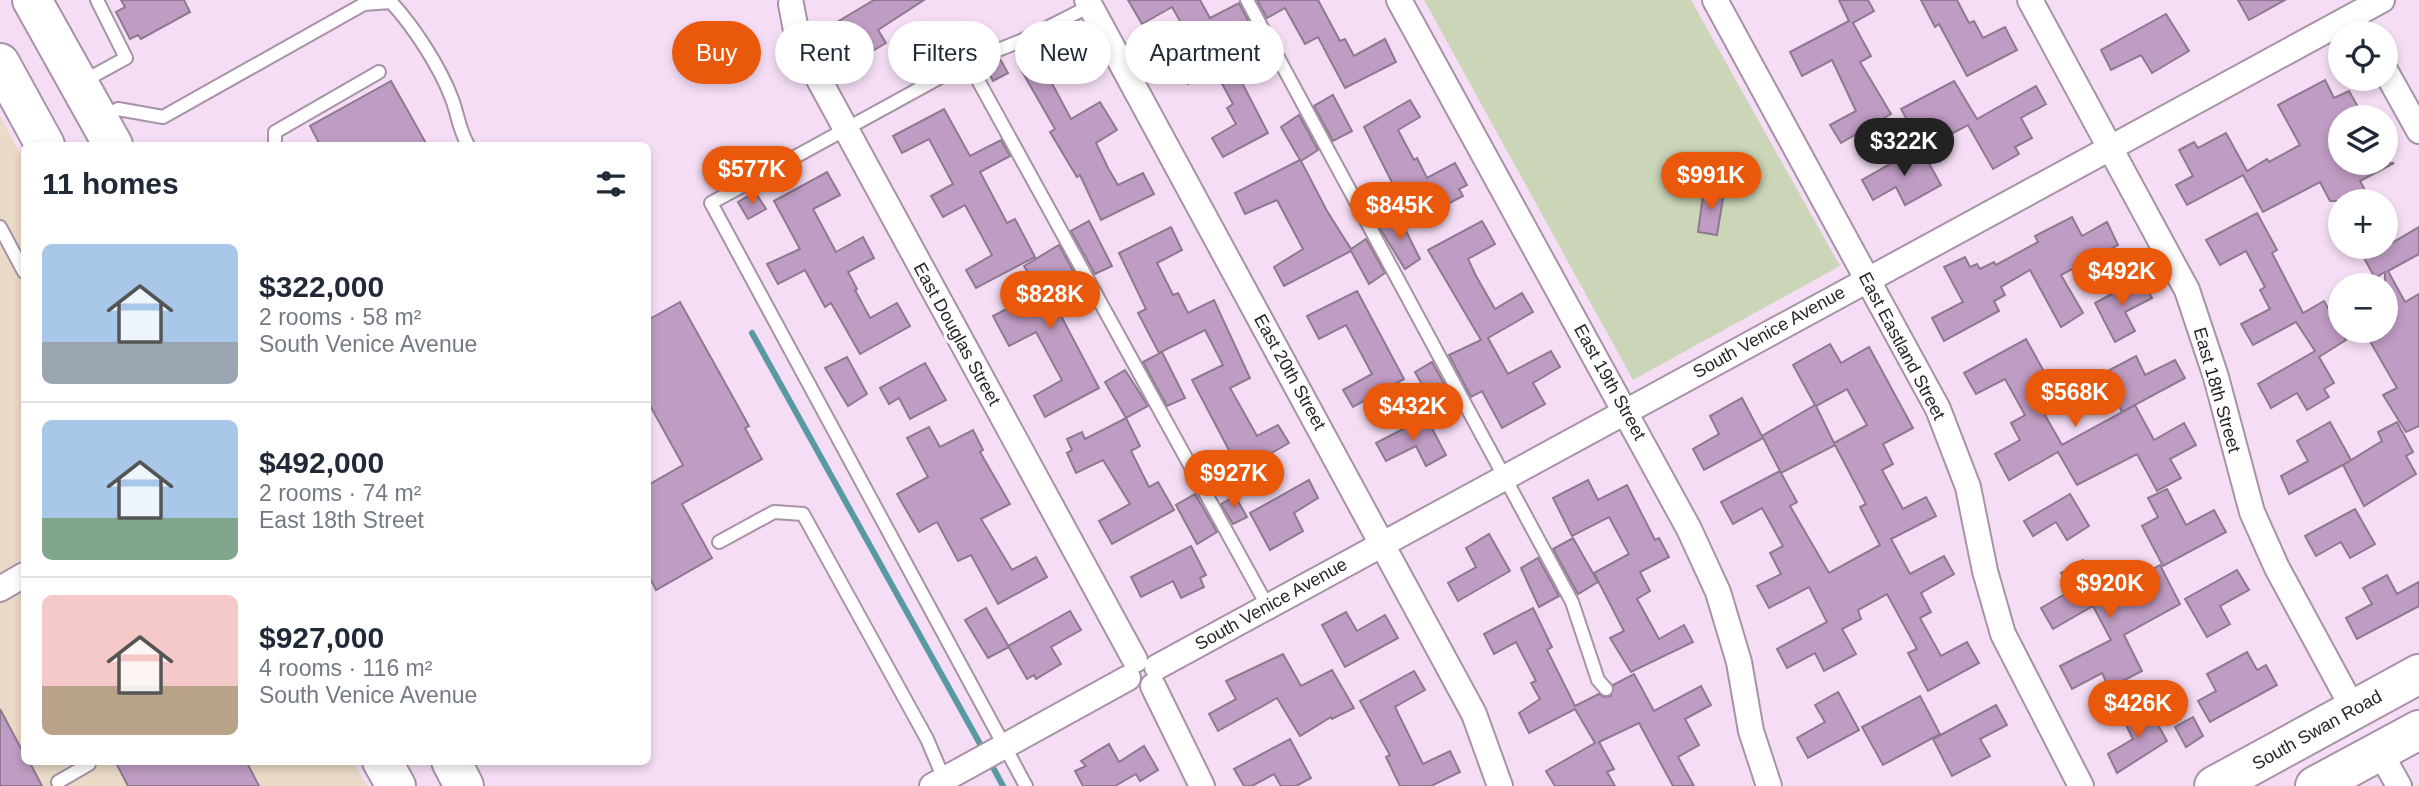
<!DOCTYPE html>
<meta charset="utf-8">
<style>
:root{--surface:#fff;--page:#f6f6f7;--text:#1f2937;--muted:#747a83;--line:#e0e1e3;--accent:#ea580c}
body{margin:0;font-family:Arial,sans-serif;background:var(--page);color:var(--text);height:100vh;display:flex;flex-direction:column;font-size:26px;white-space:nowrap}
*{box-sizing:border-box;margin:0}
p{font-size:23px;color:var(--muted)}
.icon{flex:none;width:38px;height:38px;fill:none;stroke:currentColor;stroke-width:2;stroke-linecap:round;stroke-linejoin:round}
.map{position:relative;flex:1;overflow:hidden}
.details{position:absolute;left:21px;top:142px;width:630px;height:623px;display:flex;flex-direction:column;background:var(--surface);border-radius:10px;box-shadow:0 4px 10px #0003}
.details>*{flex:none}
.banner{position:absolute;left:672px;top:21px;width:665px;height:63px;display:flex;gap:14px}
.buttons{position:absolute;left:2328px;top:21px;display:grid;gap:14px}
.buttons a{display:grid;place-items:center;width:70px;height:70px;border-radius:50%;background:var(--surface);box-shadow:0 4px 10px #0003;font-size:35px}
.price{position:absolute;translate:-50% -60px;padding:0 16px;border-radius:24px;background:var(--accent);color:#fff;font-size:23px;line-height:46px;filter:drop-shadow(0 2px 4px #0008)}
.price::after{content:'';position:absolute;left:50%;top:42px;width:21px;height:16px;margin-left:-10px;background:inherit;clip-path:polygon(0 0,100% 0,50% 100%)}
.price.on{background:#222;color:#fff}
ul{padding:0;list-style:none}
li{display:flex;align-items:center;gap:21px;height:175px;padding:0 21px}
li+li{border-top:2px solid var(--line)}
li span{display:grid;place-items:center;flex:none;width:196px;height:140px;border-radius:10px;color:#555}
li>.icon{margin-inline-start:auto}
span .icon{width:84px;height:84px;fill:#fffc;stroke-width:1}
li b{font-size:30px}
h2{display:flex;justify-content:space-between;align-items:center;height:84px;padding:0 21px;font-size:30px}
.chip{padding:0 24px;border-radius:32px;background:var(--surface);box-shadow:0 4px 10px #0003;font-size:24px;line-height:63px}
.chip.on{background:var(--accent);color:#fff}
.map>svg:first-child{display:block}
.commercial{fill:#eadac8}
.green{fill:#cbd6b8}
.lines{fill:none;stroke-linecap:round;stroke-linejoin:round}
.stream{stroke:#5899a2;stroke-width:6}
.building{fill:#bf9cc3;stroke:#8d7a8f;stroke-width:2;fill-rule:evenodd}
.service-casing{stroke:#a792a7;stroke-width:16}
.minor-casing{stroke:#a792a7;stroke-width:28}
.primary-casing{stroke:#a792a7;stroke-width:42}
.service{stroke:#fff;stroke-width:12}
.minor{stroke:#fff;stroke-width:24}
.primary{stroke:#fff;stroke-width:38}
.labels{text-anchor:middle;stroke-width:7;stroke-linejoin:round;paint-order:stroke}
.street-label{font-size:18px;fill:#2b232c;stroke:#fff}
</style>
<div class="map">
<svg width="2419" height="786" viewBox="0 0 2419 786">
<rect width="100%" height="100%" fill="#f5def5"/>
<polygon class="commercial" points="0,116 24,161 24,761 353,761 367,786 0,786"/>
<polygon class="green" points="1424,0 1691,0 1840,266 1633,380"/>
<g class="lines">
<g class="stream">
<polyline points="752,333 984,751"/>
<polyline points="989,760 1003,786"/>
</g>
</g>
<g class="building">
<polygon points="121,0 184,0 190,12 141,39 138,35 130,39 116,12 125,7"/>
<polygon points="874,0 924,0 878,30 886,43 849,65 827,28"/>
<polygon points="1128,0 1200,0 1210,18 1239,3 1252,28 1222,44 1268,133 1223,157 1212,138 1236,124 1227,108 1233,104 1214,69 1188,84 1177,66 1199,54 1172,7 1142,24"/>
<polygon points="1257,0 1318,0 1340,41 1345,39 1354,56 1385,39 1396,62 1345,88 1318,37 1305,44 1285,8 1267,18"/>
<polygon points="1839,0 1868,0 1874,11 1853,23 1871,56 1860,62 1891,114 1841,143 1830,125 1856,111 1832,60 1802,76 1790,52 1849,21"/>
<polygon points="1921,0 1957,0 1969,23 1974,21 1983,38 2005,27 2017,50 1967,76 1939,24 1935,27"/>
<polygon points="2238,0 2285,0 2249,20"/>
<polygon points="2166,14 2189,51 2152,73 2141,55 2111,70 2101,50"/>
<polygon points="1069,37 1081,58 1048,76 1071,119 1100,102 1117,130 1096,143 1108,168 1118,185 1143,173 1154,194 1101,220 1080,175 1077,177 1050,132 1055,129 1019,66"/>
<polygon points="1000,59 1008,73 993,81 985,65"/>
<polygon points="2325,80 2334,98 2349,91 2361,112 2351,117 2340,117 2340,163 2394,163 2360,181 2371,201 2330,201 2320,182 2263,212 2243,175 2187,205 2176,185 2193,176 2179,150 2194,142 2198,148 2226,133 2247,171 2267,159 2269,162 2300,145 2278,105"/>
<polygon points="391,81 427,145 320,145 310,126"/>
<polygon points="1954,81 1977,119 2036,86 2046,104 2021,118 2032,138 2015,147 2019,154 1993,169 1968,125 1923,149 1901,109"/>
<polygon points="1333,95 1352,131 1333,141 1314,106"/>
<polygon points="1410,100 1420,117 1398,130 1414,160 1417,158 1427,178 1455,163 1467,185 1459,189 1463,196 1438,209 1435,204 1410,218 1364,127"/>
<polygon points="944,109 970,156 1001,140 1010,156 980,172 1007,223 1015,219 1035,257 976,288 966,270 992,255 965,205 943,217 931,196 953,184 929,139 902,153 893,136"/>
<polygon points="1299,115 1318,150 1301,161 1327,211 1351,249 1366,239 1385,273 1369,284 1351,251 1284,286 1274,267 1303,249 1277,200 1245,214 1235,193 1300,160 1281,127"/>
<polygon points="1920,147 1941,185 1905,205 1896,187 1873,200 1862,180"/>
<polygon points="827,172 840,195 813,209 836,252 863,237 874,258 848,272 857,289 855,290 870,318 897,303 910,326 860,354 831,303 825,307 805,270 778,284 767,264 800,249 774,201"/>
<polygon points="1704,189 1724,192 1717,235 1698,232"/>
<polygon points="755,192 766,209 748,219 738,202"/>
<polygon points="2257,213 2277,250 2272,253 2303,313 2324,301 2346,340 2319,357 2334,383 2324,389 2329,397 2307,410 2297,393 2271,408 2258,384 2315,351 2296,322 2253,345 2241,324 2270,309 2260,290 2265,287 2246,251 2220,265 2206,240"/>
<polygon points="1399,217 1420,259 1405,269 1379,227"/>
<polygon points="2072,217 2082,236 2107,222 2118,245 2061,275 2083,313 2061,327 2030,270 2001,287 2005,295 1994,301 1999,311 1944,341 1932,318 1963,302 1944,267 1965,257 1970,267 1977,264 1980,269 1994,262 1996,265 2038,242 2035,236"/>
<polygon points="1089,221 1112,266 1095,274 1071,231"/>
<polygon points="1482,221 1495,244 1468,259 1476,276 1495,309 1522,293 1533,312 1488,338 1508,374 1551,351 1560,367 1533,383 1545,404 1502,428 1482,391 1471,397 1449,355 1481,340 1428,250"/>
<polygon points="1171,227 1182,250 1157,263 1173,295 1178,293 1188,313 1214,300 1250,378 1230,388 1257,436 1278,425 1289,443 1240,471 1192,380 1223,365 1205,330 1159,353 1138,313 1146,309 1119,253"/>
<polygon points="2419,227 2419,254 2388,271 2405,302 2419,294 2419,426 2406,432 2383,395 2397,388 2364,331 2385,331 2385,272 2375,278 2358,247 2385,247"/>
<polygon points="1059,245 1078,280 1050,295 1099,388 1045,417 1034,396 1062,380 1036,332 1009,346 993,316 1040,292 1024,266"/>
<polygon points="2141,278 2152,298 2125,312 2135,331 2115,342 2095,303"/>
<polygon points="1357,291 1404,379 1353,407 1343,390 1372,374 1346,325 1319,339 1307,316"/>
<polygon points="680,302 749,426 745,428 762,459 682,504 712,558 656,590 648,574 648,485 683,465 648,402 648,320"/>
<polygon points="2026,339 2047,377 2029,387 2062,445 2135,405 2154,440 2184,423 2196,445 2170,459 2181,478 2157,491 2137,454 2077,485 2058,452 2009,480 1995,454 2020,440 2011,423 2025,415 2005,379 1976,394 1964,373"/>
<path d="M1830 344 1841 363 1869 347 1913 428 1883 444 1893 464 1882 470 1903 509 1926 497 1936 516 1891 539 1910 574 1944 556 1954 574 1921 593 1931 612 1920 618 1941 656 1967 642 1979 663 1928 691 1908 653 1917 649 1887 594 1858 610 1861 619 1842 629 1856 654 1824 671 1815 653 1787 668 1777 649 1827 622 1809 587 1769 608 1757 586 1781 574 1770 553 1783 546 1762 508 1733 524 1721 502 1780 471 1797 502 1790 506 1829 573 1880 545 1860 507 1866 504 1835 445 1781 473 1762 436 1815 405 1793 365ZM1847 389 1867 425 1834 443 1816 406Z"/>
<polygon points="1162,352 1185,398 1167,406 1143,362"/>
<polygon points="2136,356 2145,375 2175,360 2185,378 2122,412 2102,374"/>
<polygon points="847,357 867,394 848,406 825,368"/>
<polygon points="1432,362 1454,402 1437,411 1415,372"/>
<polygon points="925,363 946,400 910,419 899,398 889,404 880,388"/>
<polygon points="1125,370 1148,406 1126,418 1105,382"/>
<polygon points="1742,398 1763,438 1704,470 1693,449 1719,434 1710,416"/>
<polygon points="1426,417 1446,455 1426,466 1416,446 1386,461 1376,443"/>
<polygon points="1126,418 1140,446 1131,451 1149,487 1158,482 1174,510 1112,544 1099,521 1130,504 1103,460 1076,473 1067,453 1072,450 1067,439 1082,432 1085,439"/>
<polygon points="2330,422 2351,460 2382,441 2378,432 2397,422 2413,452 2406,456 2416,474 2364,506 2343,465 2350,461 2289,494 2281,476 2308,461 2297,441"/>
<polygon points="929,427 940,447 973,430 983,450 980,452 1010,504 981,519 1012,570 1036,557 1047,577 998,604 971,555 958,561 937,522 919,532 897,494 928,477 907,438"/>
<polygon points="1309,480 1318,498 1294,513 1303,531 1270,550 1250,513"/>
<polygon points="1588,480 1598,500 1627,485 1655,540 1659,538 1669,557 1640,572 1650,591 1637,599 1659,639 1684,625 1693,642 1631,672 1610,638 1624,631 1594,573 1629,554 1609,517 1572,536 1553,498"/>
<polygon points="2167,489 2186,525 2214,510 2226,532 2163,566 2142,526 2158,517 2148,498"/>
<polygon points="1195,494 1217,532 1197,544 1176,505"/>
<polygon points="2070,494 2089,526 2067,540 2056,522 2033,536 2024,521"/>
<polygon points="1235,496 1247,517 1233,524 1221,504"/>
<polygon points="2355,509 2375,544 2350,558 2341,542 2316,556 2305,536"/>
<polygon points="1489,534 1510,571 1458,601 1448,583 1476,567 1466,548"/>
<polygon points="1573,538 1598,582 1578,594 1553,549"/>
<polygon points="1191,546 1206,575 1200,578 1204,587 1181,598 1173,581 1141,597 1131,577"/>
<polygon points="1538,558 1559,596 1539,607 1521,568"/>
<polygon points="2083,560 2104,596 2160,565 2180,604 2124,635 2142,671 2109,688 2102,673 2072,689 2060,666 2111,640 2093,606 2053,629 2041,608 2072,590 2061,573"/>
<polygon points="2237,570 2249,590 2220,606 2230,624 2207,637 2185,599"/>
<polygon points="2387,575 2397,594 2419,582 2419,606 2357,639 2346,618 2372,604 2363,588"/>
<polygon points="986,608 1009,647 988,658 965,620"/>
<polygon points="1533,608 1552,647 1547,650 1575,706 1599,694 1604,697 1611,696 1613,685 1634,674 1654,711 1701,686 1711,705 1685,719 1699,745 1678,757 1694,786 1673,786 1639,723 1599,742 1614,769 1607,772 1615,786 1555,786 1546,771 1595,743 1575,709 1529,733 1519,713 1540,699 1531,683 1536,681 1516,642 1494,654 1484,634"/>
<polygon points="1070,611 1081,630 1051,647 1061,664 1036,679 1034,675 1027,679 1008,646"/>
<polygon points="1346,612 1357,631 1385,615 1398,638 1345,667 1322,625"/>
<polygon points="2247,652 2257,670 2266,665 2277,685 2210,722 2198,701 2216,691 2207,674"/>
<polygon points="1283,654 1301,686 1332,670 1354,708 1332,719 1331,717 1300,736 1277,698 1218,731 1209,714 1236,699 1226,681"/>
<polygon points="1414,671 1425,690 1395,707 1423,764 1450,751 1460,772 1431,786 1400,786 1386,757 1390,755 1360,701"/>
<polygon points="1838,692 1859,730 1808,758 1797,738 1825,722 1815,705"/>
<polygon points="1920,696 1940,734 1883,765 1862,727"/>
<polygon points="1996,705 2007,725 1980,739 1990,756 1952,776 1933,739"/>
<polygon points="2148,707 2167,741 2117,773 2108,754 2133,739 2123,719"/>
<polygon points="0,709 24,754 24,761 29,761 42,786 0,786"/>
<polygon points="2193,717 2203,736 2186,747 2175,727"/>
<polygon points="1290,739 1311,778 1296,786 1281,786 1274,774 1252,786 1244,786 1234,769"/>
<polygon points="1109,744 1119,762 1144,746 1158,770 1140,781 1136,774 1115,786 1083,786 1075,771 1086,766 1081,761"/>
<polygon points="115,761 246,761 259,786 128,786"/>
</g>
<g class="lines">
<g class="service-casing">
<g id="service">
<polyline points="1247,0 1572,602 1598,680 1606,689"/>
<polyline points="968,62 1267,605"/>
<polyline points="82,82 126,58 97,0"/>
<path d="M102 117 118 109 163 117 364 4 391 2C414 27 440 67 452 99 458 115 459 130 468 145"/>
<polyline points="275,141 275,132 379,72"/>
<polyline points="0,227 24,272"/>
<polyline points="719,542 774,512 803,514 927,739 944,779"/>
<polyline points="58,782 89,764"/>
<polyline points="1026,786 711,203 968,62 1023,40 1094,4"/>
</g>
</g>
<g class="minor-casing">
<g id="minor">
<polyline points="1087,0 1474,714 1500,786"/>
<polyline points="1399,0 1689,529 1718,592 1739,662 1751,731 1769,786"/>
<polyline points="1715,0 1938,409 1968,487 1985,571 2003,634 2081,786"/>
<polyline points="2030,0 2187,290 2216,377 2252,512 2277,568 2354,710"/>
<polyline points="791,4 798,41 1135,660"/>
<polyline points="2385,70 2419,131"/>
<polyline points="0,589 24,575"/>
<polyline points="1157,667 2382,0"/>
<polyline points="1153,686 1202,786"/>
<polyline points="2380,752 2399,786"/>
<polyline points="932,786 1128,678"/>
</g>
</g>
<g class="primary-casing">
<g id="primary">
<polyline points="32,0 113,145"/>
<polyline points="0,63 45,145"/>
<polyline points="382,761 396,786"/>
<polyline points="451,761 464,786"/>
<polyline points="2214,786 2419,674"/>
<polyline points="2315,786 2419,730"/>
</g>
</g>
<use href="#service" class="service"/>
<use href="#minor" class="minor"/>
<use href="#primary" class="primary"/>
</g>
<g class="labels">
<g class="street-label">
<text transform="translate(1769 332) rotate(-29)" y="6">South Venice Avenue</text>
<text transform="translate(957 334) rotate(61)" y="6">East Douglas Street</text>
<text transform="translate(1902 346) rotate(62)" y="6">East Eastland Street</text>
<text transform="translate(1290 372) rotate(61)" y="6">East 20th Street</text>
<text transform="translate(1610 382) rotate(61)" y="6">East 19th Street</text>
<text transform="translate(2217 390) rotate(74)" y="6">East 18th Street</text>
<text transform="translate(1271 604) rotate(-29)" y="6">South Venice Avenue</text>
<text transform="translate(2317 730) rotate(-29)" y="6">South Swan Road</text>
</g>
</g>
</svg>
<div class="buttons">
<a><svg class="icon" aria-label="locate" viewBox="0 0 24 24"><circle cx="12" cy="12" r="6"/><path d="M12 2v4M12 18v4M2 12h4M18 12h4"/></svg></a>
<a><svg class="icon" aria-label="layers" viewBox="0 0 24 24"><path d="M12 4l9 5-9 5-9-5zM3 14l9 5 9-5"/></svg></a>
<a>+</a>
<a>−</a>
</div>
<b class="price on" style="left:1904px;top:178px">$322K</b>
<b class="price" style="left:752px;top:206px">$577K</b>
<b class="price" style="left:1711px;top:212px">$991K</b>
<b class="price" style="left:1400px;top:242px">$845K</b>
<b class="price" style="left:2122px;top:308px">$492K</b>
<b class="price" style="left:1050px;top:331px">$828K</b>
<b class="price" style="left:2075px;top:429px">$568K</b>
<b class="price" style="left:1413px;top:443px">$432K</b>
<b class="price" style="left:1234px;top:510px">$927K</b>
<b class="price" style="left:2110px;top:620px">$920K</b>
<b class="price" style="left:2138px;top:740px">$426K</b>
<div class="banner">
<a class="chip on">Buy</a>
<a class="chip">Rent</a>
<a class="chip">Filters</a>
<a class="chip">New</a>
<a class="chip">Apartment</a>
</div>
<section class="details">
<h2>11 homes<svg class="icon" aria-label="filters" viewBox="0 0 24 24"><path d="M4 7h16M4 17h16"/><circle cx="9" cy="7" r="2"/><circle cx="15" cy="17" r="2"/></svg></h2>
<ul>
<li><span style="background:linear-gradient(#a9c7e8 70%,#9aa5b1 0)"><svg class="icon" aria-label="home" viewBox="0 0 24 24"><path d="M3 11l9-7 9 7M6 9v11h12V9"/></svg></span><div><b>$322,000</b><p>2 rooms · 58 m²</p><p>South Venice Avenue</p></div></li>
<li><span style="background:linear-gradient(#a9c7e8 70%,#7fa58c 0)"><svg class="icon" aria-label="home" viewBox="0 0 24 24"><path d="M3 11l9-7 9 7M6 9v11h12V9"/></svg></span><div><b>$492,000</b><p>2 rooms · 74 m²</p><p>East 18th Street</p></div></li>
<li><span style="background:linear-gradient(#f6c9c9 65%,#b9a48a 0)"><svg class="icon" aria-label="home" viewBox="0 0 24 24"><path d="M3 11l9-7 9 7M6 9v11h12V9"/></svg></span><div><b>$927,000</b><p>4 rooms · 116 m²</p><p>South Venice Avenue</p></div></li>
</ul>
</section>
</div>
